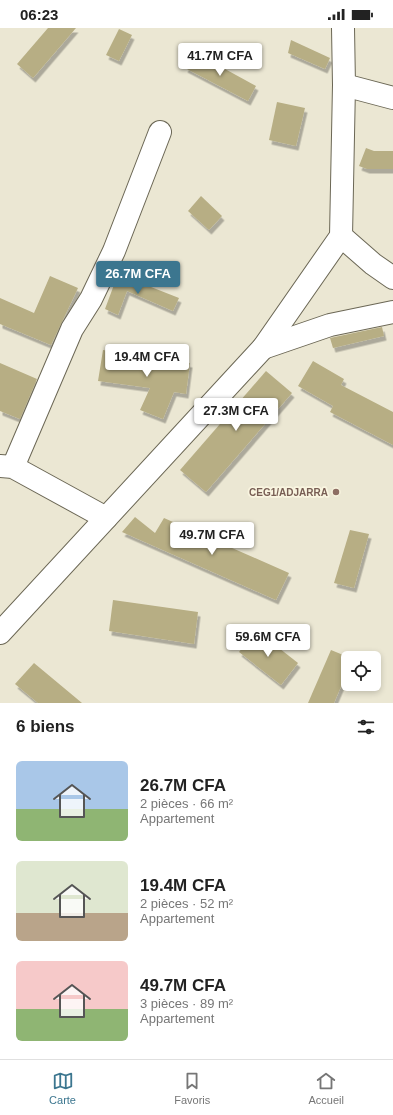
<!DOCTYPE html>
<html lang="fr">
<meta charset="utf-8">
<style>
:root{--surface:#fff;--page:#f2f2f2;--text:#222;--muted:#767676;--line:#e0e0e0;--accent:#3c768f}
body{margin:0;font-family:Helvetica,sans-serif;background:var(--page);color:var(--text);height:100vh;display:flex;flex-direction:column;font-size:15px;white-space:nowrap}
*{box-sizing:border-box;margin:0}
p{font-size:13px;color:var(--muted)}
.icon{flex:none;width:22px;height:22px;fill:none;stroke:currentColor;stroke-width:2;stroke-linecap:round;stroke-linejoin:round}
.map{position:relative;height:675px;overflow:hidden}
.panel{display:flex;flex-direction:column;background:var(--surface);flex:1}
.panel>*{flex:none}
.buttons{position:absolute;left:341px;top:623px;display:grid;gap:8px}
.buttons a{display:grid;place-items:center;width:40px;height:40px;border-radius:6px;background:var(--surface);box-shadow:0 2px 6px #0003;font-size:20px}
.price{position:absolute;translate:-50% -34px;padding:0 9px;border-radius:4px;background:#fff;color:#222;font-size:13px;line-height:26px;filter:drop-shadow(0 1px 2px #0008)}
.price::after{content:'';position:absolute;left:50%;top:24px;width:12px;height:9px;margin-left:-6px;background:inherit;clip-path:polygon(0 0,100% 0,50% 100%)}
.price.on{background:var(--accent);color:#fff}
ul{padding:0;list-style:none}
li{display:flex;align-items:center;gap:12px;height:100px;padding:0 16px}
li span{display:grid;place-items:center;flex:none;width:112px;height:80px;border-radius:6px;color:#555}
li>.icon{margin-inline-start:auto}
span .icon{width:48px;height:48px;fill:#fffc;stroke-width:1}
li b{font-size:17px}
h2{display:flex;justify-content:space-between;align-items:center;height:48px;padding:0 16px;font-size:17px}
.status{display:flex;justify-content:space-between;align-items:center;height:28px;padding:0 20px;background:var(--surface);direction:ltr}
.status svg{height:11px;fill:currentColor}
.menu{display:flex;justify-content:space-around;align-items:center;height:56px;border-top:1px solid var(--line);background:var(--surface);font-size:11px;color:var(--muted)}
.menu a{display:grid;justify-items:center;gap:2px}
.menu .on{color:var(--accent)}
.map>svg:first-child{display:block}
.building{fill:#b7ae84;filter:url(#shadow)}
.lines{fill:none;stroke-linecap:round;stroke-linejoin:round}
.minor-casing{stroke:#6b6755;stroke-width:24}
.minor{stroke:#fff;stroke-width:22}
.education-dot{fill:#8d6e63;stroke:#f9f5e0;stroke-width:1.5}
.labels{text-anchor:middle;stroke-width:3.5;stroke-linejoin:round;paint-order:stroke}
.education-label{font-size:10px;font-weight:bold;fill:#785e54;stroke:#f9f5e0;text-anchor:end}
</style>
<div class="status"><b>06:23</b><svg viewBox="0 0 49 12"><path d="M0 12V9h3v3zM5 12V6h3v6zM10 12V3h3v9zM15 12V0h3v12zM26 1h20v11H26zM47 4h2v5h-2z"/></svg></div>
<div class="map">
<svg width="393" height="675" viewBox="0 0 393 675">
<defs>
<filter id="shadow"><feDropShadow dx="2.5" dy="4.5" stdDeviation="0" flood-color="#0004"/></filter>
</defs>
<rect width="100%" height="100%" fill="#ebe7d3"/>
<g class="building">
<polygon points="48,0 76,0 33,50 17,36"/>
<polygon points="119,1 132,7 119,33 106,27"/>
<polygon points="291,12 330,30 325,41 288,25"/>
<polygon points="194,24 256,58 248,73 185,40"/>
<polygon points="277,74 305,80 296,118 269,112"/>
<polygon points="366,120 374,123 393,123 393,141 367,141 359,138"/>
<polygon points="201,168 222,188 209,202 188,183"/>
<polygon points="118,246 179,270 173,283 127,263 118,287 105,281"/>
<polygon points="50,248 78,260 51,317 0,296 0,270 34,285"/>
<polygon points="382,299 384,308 333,320 330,310"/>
<polygon points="103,322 190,335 186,366 174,364 163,391 140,382 150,360 98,353"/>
<polygon points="313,333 344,351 341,357 393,384 393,417 330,384 333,378 298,358"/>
<polygon points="0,335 37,351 20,391 0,383"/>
<polygon points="266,343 292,365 206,464 180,442"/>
<polygon points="135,489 155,505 164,490 289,545 276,572 122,504"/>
<polygon points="350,502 369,506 354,560 334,555"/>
<polygon points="113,572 198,584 194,616 109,603"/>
<polygon points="256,602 298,635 281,657 239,624"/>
<polygon points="331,622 348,629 348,642 334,675 308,675"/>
<polygon points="34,635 82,675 38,675 15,656"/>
</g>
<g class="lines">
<g class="minor-casing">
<g id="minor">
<polyline points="344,57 393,70"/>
<polyline points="341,208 373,236 393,250"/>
<polyline points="263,320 330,297 393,284"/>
<polyline points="0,438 13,439 106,490"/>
<polyline points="13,439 72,301 91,271 114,223 160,104"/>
<polyline points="0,605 263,320 341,208 344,57 343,0"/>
</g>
</g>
<use href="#minor" class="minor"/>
</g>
<circle class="education-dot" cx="336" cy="464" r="4"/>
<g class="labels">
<g class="education-label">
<text x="328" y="468">CEG1/ADJARRA</text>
</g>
</g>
</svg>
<div class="buttons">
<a><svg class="icon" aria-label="locate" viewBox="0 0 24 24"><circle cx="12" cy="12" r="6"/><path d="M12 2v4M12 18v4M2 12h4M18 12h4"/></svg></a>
</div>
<b class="price" style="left:220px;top:49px">41.7M CFA</b>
<b class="price on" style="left:138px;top:267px">26.7M CFA</b>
<b class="price" style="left:147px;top:350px">19.4M CFA</b>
<b class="price" style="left:236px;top:404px">27.3M CFA</b>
<b class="price" style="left:212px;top:528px">49.7M CFA</b>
<b class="price" style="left:268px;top:630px">59.6M CFA</b>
</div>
<section class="panel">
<h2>6 biens<svg class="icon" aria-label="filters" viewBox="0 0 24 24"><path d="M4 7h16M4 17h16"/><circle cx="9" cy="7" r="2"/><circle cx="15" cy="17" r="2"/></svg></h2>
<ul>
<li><span style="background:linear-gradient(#a9c7e8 60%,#8fb573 0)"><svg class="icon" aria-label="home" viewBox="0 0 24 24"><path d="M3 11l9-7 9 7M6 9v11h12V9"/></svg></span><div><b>26.7M CFA</b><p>2 pièces · 66 m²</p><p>Appartement</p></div></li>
<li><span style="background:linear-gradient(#dfe7d0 65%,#b9a48a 0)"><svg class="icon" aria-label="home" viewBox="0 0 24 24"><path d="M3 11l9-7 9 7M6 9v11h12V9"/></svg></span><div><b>19.4M CFA</b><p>2 pièces · 52 m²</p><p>Appartement</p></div></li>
<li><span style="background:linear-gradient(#f6c9c9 60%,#8fb573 0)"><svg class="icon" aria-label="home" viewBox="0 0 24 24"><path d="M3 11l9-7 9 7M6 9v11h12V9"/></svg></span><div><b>49.7M CFA</b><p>3 pièces · 89 m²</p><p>Appartement</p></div></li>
</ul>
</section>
<nav class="menu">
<a class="on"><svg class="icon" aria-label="map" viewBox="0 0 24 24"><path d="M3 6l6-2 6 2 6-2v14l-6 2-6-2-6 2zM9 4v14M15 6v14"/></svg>Carte</a>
<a><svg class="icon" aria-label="saved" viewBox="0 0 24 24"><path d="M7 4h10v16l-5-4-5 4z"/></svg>Favoris</a>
<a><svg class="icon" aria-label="home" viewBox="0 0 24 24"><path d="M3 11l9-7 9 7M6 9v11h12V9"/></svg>Accueil</a>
</nav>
